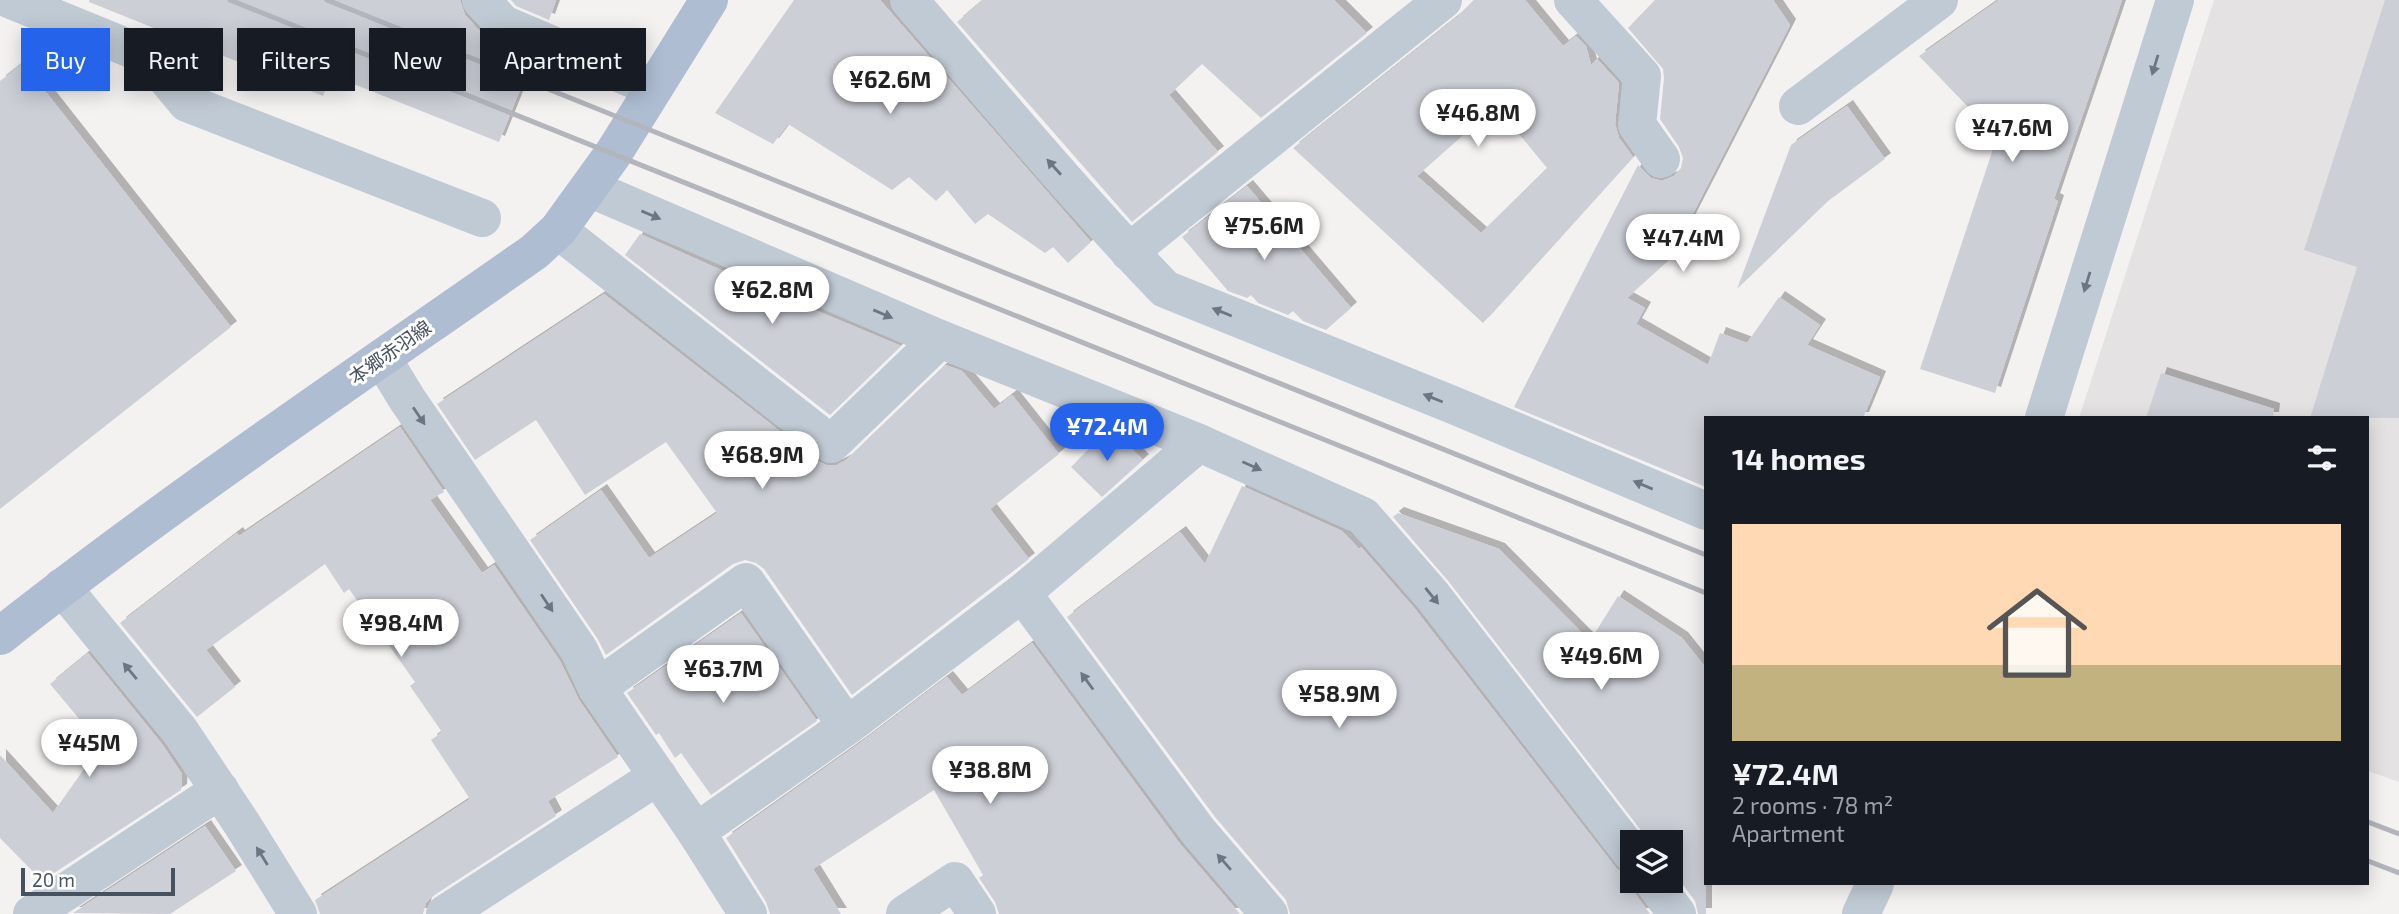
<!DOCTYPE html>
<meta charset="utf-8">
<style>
:root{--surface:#171b24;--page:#20242c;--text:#f1f3f6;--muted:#9ea1a6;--accent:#2563eb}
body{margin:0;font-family:"Exo 2","Noto Sans JP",sans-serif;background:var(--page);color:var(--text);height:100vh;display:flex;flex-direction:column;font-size:26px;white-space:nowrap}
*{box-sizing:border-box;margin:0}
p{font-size:23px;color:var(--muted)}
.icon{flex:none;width:38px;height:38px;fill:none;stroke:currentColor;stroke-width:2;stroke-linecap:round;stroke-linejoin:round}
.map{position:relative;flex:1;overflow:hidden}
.panel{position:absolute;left:1704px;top:416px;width:665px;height:469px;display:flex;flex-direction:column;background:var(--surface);border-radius:0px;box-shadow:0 4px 18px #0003}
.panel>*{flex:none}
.guide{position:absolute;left:21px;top:28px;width:665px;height:63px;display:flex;gap:14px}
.fabs{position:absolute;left:1620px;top:830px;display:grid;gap:14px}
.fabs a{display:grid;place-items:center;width:63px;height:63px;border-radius:0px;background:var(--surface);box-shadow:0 4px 18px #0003;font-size:35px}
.scale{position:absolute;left:21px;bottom:18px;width:154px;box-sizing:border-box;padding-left:7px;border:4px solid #475261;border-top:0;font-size:19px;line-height:24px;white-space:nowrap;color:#475261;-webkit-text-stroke:5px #fff;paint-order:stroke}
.price{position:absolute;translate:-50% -60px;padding:0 16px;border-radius:24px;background:#fff;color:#222;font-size:23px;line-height:46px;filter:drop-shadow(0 2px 4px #0008)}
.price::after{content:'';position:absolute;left:50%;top:42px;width:21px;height:16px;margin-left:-10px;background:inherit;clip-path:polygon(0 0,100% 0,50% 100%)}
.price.selected{background:var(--accent);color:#fff}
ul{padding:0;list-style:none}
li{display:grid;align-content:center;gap:14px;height:371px;padding:0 28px}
li span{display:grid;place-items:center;height:217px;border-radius:0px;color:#555}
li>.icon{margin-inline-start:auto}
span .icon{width:126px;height:126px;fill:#fffc;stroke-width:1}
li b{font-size:30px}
h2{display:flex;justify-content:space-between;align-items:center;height:84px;padding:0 28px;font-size:30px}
.pill{padding:0 24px;border-radius:0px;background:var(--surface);box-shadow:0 4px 18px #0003;font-size:24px;line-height:63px}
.pill.selected{background:var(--accent);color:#fff}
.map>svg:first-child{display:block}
.education{fill:#e5e2e3}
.building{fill:#cdcfd7;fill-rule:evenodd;filter:url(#shadow)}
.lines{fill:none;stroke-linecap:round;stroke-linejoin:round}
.minor{stroke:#c0cad4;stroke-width:38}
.major{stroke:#aebdd2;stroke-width:38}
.rail{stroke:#b2b5bc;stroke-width:5}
.oneway{fill:#6b7684}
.labels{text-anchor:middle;stroke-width:6;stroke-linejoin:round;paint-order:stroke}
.street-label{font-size:19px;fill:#475261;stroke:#fff}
</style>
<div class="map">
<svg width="2399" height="914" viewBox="0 0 2399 914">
<defs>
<filter id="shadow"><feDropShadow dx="6" dy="-6" stdDeviation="0" flood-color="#0004"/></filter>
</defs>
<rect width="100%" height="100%" fill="#f4f1f1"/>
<polygon class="education" points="2214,0 2399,0 2399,782 2368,771 2368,418 2079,418"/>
<g class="building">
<polygon points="89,0 460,0 465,15 487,39 532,60 499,142 331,75 323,96 89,2"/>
<polygon points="511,0 556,0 549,20 516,6"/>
<polygon points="794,0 880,0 1091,242 1068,263 1053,247 1045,253 988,214 975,224 947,190 936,201 909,177 892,190 788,124 773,144 715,113"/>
<polygon points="983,0 1334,0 1367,33 1261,118 1202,64 1169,95 1218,152 1132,222 957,22"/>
<path d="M1474 0H1525L1563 46 1576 36 1586 46 1591 65 1597 59 1619 83 1615 124 1619 138 1633 157 1483 323 1293 148 1457 17ZM1496 106 1547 168 1481 233 1417 176Z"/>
<polygon points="1655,0 1773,0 1790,25 1669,260 1627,298 1645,308 1636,324 1708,365 1720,333 1747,343 1779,297 1820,325 1807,345 1880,377 1863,418 1706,418 1706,487 1514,407 1638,165 1651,178 1662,181 1674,176 1681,168 1683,158 1679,147 1660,119 1664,78 1663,69 1628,28"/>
<polygon points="1999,0 2122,0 2054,199 2058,201 1995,393 1920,369 1997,137 1919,56"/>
<polygon points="2385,0 2399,0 2399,418 2310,418 2357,267 2304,250"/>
<polygon points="23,63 231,327 0,509 0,81"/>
<polygon points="1847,106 1885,159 1828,201 1737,289 1791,145"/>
<polygon points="1247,186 1351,308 1326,330 1303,321 1293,311 1288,315 1258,303 1251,295 1247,298 1228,291 1182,237"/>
<polygon points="640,234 748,282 901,346 830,415 625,255"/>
<polygon points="604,294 818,461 826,465 837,465 846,460 945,365 962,371 994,409 1012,395 1059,454 990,509 1029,559 852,695 764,569 756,563 745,560 733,564 606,655 597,638 530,540 601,490 649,558 717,513 666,442 585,495 536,420 475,460 437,404"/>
<polygon points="2161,373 2274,409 2273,418 2146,418"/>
<polygon points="400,427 444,492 430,500 482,573 494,565 560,661 579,700 618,757 548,801 556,816 433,896 426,903 423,914 320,914 315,900 470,799 431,740 442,732 410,686 415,682 349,589 344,593 325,564 206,650 235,687 197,717 120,623 237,533 239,536"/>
<polygon points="1108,430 1117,434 1143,460 1102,497 1071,467"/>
<polygon points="1242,486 1342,531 1359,549 1361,547 1415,609 1616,868 1624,875 1631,876 1630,883 1634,892 1650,914 1290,914 1286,900 1215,817 1067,617 1180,532 1205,564"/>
<polygon points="1398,513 1499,549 1590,641 1618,596 1682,638 1706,668 1706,914 1698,914 1695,901 1671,869 1671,842 1650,842 1449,582 1393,517"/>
<polygon points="741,613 817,721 711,795 681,753 675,758 659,733 656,735 627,693"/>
<polygon points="1032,643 1180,844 1240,914 999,914 995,902 979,878 983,875 934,790 813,869 841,914 770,914 766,902 726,838 860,743 947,677 962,695"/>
<polygon points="88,653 162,744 182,774 181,790 42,881 0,838 0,755 53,813 101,745 50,684"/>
<polygon points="205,826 236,871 170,914 73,913"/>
</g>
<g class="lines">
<g class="minor">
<polyline points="11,0 148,56 187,103 482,218"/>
<polyline points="481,0 503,24 654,88"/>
<path d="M909 0C993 97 1076 197 1165 289L1453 405 1706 511"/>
<polyline points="1573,0 1642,76 1637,125 1661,159"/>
<polyline points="1798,106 1939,0"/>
<polyline points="589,188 940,339 1199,443 1363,516 1432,595 1633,855"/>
<polyline points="558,230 831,444 940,339"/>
<polyline points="1129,252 1443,0"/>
<polyline points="382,358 407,399 579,650 597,688 696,832"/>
<polyline points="2044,418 2175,0"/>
<polyline points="62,587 180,731 242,824 298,914"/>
<polyline points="1022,593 1198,831 1269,914"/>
<polyline points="597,688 746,582 847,726"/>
<polyline points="1652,880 1677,914"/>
<polyline points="32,914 220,790"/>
<polyline points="445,914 658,776"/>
<polyline points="748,914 696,832 847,726 1022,593 1199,443"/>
<polyline points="905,914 955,881 977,914"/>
<polyline points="1861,914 1875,884"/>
</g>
<path class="major" d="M0 636C172 500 354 378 534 252L558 230 613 154 709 0"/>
<g class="rail">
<polyline points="230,0 1706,593"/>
<polyline points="327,0 1706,555"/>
<polyline points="2368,822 2399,834"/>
<polyline points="2368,861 2399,873"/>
</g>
</g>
<defs><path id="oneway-solid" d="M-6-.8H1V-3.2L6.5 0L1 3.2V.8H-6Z" transform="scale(1.75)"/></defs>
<g class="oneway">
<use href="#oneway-solid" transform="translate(2155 65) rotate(107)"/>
<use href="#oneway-solid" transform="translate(1054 167) rotate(-132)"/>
<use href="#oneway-solid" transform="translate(651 215) rotate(23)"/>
<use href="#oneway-solid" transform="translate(2087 282) rotate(107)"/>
<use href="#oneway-solid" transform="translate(1222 312) rotate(-158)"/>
<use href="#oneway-solid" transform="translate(883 314) rotate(23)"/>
<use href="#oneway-solid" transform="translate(1433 398) rotate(-158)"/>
<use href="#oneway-solid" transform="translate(419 416) rotate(56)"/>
<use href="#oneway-solid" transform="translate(1252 466) rotate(24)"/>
<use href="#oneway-solid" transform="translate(1643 485) rotate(-157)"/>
<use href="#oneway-solid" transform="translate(1432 596) rotate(51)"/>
<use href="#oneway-solid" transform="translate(547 603) rotate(56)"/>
<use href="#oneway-solid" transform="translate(130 671) rotate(-130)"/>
<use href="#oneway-solid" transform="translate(1087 681) rotate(-126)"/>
<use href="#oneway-solid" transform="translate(262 856) rotate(-122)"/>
<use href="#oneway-solid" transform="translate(1224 862) rotate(-131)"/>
</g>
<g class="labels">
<g class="street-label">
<text transform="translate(390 352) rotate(-35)" y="7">本郷赤羽線</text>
</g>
</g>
</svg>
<div class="fabs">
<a><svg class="icon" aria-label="layers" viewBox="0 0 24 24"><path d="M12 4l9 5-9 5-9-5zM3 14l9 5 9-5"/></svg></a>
</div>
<div class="scale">20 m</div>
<b class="price" style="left:890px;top:116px">¥62.6M</b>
<b class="price" style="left:1478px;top:149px">¥46.8M</b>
<b class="price" style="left:2012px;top:164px">¥47.6M</b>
<b class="price" style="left:1264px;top:262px">¥75.6M</b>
<b class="price" style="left:1683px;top:274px">¥47.4M</b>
<b class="price" style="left:772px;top:326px">¥62.8M</b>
<b class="price selected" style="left:1107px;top:463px">¥72.4M</b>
<b class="price" style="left:762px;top:491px">¥68.9M</b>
<b class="price" style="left:401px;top:659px">¥98.4M</b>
<b class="price" style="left:1601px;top:692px">¥49.6M</b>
<b class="price" style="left:723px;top:705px">¥63.7M</b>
<b class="price" style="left:1339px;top:730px">¥58.9M</b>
<b class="price" style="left:89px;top:779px">¥45M</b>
<b class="price" style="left:990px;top:806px">¥38.8M</b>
<div class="guide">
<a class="pill selected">Buy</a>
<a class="pill">Rent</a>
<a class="pill">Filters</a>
<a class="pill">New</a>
<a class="pill">Apartment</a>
</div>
<section class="panel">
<h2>14 homes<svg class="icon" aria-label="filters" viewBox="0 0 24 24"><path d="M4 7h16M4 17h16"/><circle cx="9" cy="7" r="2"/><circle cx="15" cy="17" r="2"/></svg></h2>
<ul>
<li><span style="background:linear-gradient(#ffd9b3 65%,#c2b280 0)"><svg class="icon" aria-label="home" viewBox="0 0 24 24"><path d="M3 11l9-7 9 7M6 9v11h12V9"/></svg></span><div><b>¥72.4M</b><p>2 rooms · 78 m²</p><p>Apartment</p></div></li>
</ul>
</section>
</div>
